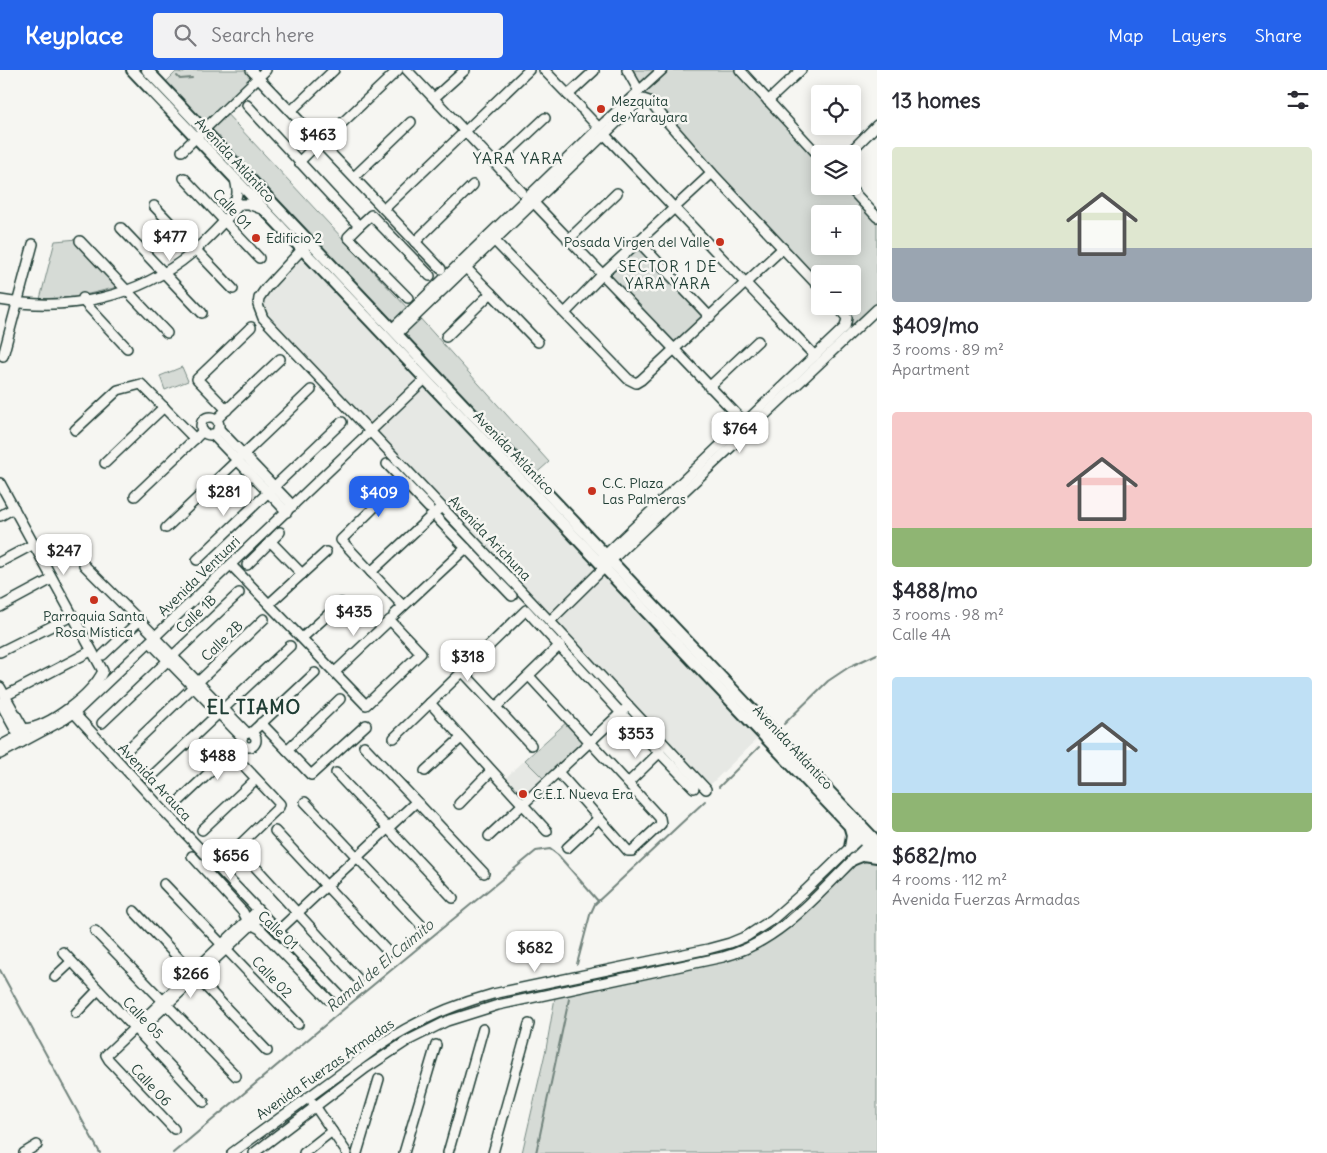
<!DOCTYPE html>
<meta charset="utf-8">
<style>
:root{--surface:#fff;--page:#f2f2f3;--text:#2b2b33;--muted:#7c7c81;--accent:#2563eb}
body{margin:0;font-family:Delius,sans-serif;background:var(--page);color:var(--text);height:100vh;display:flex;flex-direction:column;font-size:19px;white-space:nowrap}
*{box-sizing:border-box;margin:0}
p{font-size:16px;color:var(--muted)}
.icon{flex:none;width:28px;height:28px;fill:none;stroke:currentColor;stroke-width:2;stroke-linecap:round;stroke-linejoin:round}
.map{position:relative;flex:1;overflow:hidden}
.details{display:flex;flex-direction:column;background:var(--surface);width:450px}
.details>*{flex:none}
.fabs{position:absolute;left:811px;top:15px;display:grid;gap:10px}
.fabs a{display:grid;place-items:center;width:50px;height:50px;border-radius:5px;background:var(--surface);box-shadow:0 2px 12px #0003;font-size:25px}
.price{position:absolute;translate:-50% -42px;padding:0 11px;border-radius:10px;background:#fff;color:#222;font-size:16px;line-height:32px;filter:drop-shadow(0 1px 2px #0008)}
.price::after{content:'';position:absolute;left:50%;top:30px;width:15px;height:11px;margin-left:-8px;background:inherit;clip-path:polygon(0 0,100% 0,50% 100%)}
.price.current{background:var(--accent);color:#fff}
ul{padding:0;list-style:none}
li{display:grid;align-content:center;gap:10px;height:265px;padding:0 15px}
li span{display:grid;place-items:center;height:155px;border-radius:5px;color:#555}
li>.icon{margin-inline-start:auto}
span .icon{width:90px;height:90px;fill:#fffc;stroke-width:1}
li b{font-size:21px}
h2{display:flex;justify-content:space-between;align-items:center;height:60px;padding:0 15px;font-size:21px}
header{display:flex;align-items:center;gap:30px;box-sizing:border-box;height:70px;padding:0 25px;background:var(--accent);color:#fff}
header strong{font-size:24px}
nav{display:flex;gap:28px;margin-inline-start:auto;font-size:18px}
.search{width:350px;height:45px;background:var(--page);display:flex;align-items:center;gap:12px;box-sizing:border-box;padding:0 18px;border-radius:5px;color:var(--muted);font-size:19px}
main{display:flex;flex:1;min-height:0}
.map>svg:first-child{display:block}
.built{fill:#e6e8e4}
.green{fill:#d6dbd6;stroke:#7a8c85;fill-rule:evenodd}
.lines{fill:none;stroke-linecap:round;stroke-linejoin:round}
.stream{stroke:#72847d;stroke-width:2}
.minor-casing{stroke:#1f3d34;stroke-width:12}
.major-casing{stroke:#1f3d34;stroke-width:14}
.minor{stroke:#f6f6f2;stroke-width:9}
.major{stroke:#f6f6f2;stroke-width:10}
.poi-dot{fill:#c8321e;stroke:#f6f6f2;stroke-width:2}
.labels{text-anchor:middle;stroke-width:5;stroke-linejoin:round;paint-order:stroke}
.poi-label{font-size:14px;fill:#1f3d34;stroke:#f6f6f2;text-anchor:start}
.street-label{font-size:14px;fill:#1f3d34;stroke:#f6f6f2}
.neighbourhood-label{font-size:15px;letter-spacing:1px;fill:#1f3d34;stroke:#f6f6f2}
.water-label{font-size:15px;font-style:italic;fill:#425a52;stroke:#f6f6f2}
.quarter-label{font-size:16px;letter-spacing:1px;fill:#1f3d34;stroke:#f6f6f2}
.district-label{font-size:19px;font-weight:bold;letter-spacing:1px;fill:#1f3d34;stroke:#f6f6f2}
</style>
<header>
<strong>Keyplace</strong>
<div class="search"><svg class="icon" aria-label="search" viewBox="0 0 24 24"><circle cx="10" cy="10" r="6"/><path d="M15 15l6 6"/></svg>Search here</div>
<nav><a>Map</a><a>Layers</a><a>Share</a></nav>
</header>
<main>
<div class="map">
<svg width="877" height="1083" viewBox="0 0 877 1083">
<rect width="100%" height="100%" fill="#f6f6f2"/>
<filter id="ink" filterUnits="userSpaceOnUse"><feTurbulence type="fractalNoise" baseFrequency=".02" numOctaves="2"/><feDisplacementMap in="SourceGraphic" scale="10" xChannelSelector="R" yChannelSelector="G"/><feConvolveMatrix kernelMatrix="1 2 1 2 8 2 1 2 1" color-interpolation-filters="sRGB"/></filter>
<g filter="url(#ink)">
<g class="built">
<polygon points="302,180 762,664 706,719 267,253 258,235"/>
<polygon points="525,690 547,712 523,735 501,712"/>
</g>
<g class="green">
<polygon points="187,0 251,0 258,7 224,41 410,241 417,245 549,392 532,407 162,16 176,2 184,3"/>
<path d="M629 0H740L820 87V116H848L877 147V239L856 258 837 236H852V204H820V218L639 21ZM820 144H852V176H820Z"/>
<polygon points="78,169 122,216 76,227 40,229 55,171"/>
<polygon points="638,171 710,247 674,280 602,205"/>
<polygon points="182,297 188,311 165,320 160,306"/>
<polygon points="569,650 590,672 547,712 525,690"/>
<polygon points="877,787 877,1083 522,1083 546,979 556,922 712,890 766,869 854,789"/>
</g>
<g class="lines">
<g class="stream">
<polyline points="177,6 180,9 192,8"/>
<polyline points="784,654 828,611 849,597 877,584"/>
<polyline points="719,717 759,677"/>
<polyline points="577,894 590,845 595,834 705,731"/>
<polyline points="0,900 100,1083"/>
<polyline points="173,1083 350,934 536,781 550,779 558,785 598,831"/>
<polyline points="536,1083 569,929"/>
</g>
<g class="minor-casing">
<g id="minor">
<polyline points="251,0 441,199"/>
<polyline points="407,0 522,122"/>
<polyline points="544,0 581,38"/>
<polyline points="627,0 639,21"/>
<polyline points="740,0 820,87"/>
<polyline points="568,25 594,1"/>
<polyline points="434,28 465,0"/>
<polyline points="768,31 801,0"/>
<polyline points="247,35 359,156 348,167 408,228"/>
<polyline points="291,41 334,0"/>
<polyline points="584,42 599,58"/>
<polyline points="605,65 815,286"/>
<polyline points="321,73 398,0"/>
<polyline points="182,81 266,0"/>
<polyline points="848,84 877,55"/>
<polyline points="299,92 320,71"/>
<polyline points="496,94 545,48"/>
<polyline points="354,107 411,52"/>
<polyline points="184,108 259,188"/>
<polyline points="848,116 877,147"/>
<polyline points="534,133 745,353"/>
<polyline points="154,136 233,219"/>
<path d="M229 138C239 128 238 122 235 109"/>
<polyline points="384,139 529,0"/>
<polyline points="359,156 371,145 430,206"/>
<polyline points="121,158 202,243"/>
<polyline points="489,165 628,309 636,313 641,310 783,178"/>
<polyline points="568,170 617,123"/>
<polyline points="80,171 167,263"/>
<polyline points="638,171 710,247"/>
<polyline points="415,172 473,115"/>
<polyline points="307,174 266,218 259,228 258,235 263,248 558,560 706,719"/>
<polyline points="491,223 538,272"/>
<polyline points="83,228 83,231 127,278"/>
<path d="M0 230C68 242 138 228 192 183 209 168 225 151 240 134H248L264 140"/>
<polyline points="565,243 602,205 712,103"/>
<polyline points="392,259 605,52 662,0"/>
<polyline points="397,264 638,32 643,29 649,31 652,34 712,103 820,218"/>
<polyline points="446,267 491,223 466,198"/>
<polyline points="3,286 33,174"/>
<polyline points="709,317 758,271"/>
<polyline points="227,340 197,309 251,257"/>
<circle cx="210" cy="356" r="9"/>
<polyline points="217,349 280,289"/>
<polyline points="740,357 845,257 847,248 837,236"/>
<polyline points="218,358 293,436"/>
<polyline points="75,360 118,320 141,314 195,369"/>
<polyline points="212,364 287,442"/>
<polyline points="105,393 164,337"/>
<polyline points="387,394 429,438"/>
<polyline points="402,410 341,470 403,536"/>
<path d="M0 413 103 601C92 624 50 657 24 659"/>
<polyline points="135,426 203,361"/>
<polyline points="0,446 14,438"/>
<polyline points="438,449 512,526"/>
<polyline points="166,458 311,320"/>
<polyline points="270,471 302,504"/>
<polyline points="601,489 731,365 746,362"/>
<polyline points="197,490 342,352"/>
<polyline points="0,492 34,474"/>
<polyline points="84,495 156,567"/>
<polyline points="231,495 366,635 421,583 390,550 335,602"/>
<polyline points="247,495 280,462"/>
<polyline points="371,502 441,437"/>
<polyline points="269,534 326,482"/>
<polyline points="0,537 52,509"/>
<polyline points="394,545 466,478"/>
<polyline points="550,551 622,480 877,239"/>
<polyline points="155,568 247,663"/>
<polyline points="302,568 341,533"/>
<polyline points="150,572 242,667"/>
<polyline points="0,582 72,546"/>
<polyline points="103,585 140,550"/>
<polyline points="462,601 531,675"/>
<polyline points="529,606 660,748 661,754 632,781 628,781 558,702"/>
<polyline points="0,617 26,663"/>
<polyline points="5,626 91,581"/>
<polyline points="0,632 22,672"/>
<polyline points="430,633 547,761"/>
<polyline points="496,637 560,575"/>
<polyline points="74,643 162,739 342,928"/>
<polyline points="102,653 239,523"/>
<polyline points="261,653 311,705 366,655"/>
<circle cx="249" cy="670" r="7"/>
<polyline points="251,663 315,603"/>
<polyline points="394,668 526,540 621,643 694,718"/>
<polyline points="0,676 13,669"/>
<polyline points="364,676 484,803"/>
<polyline points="127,680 264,549"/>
<polyline points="287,680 340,629"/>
<polyline points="0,684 65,649 78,640 425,309"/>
<polyline points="425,701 461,668"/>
<polyline points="336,703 453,828"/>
<polyline points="152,706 290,576"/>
<polyline points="628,713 660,682"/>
<polyline points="305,732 423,857"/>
<polyline points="177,733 242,672"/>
<polyline points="459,734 491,701"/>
<polyline points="202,760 256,709"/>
<polyline points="275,761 388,882"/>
<polyline points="489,766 624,640"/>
<polyline points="567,778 599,748"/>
<path d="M192 786 243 842C247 851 251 855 260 859L328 929"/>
<polyline points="228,786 279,737 280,734 231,682"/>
<polyline points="247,788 358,909"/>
<polyline points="164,814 298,954"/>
<polyline points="134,841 267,981"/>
<polyline points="95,861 236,1006"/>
<polyline points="278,861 416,732"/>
<polyline points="63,882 204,1032"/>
<polyline points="55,907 71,892"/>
<polyline points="76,943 98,920"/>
<polyline points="141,959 262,845"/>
<polyline points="313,1033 347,1083"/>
<polyline points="174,1059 109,990 106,985 258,840"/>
<polyline points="24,1083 37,1075"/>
<path d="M232 1083 380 975C415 951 453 935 493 924L708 879 730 873 747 866 773 849 806 820 865 763"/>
<path d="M254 1083 366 998 407 971 447 951 498 935 723 887C786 870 826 814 872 771"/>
<polyline points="304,1083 332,1061"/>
<polyline points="357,1083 379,1009"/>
<polyline points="404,1083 436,975"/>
<polyline points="448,1083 483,959"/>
<polyline points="493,1083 529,954"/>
</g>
</g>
<g class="major-casing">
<g id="major">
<polyline points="132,0 877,785"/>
<polyline points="147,0 877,772"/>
<polyline points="850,778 852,765 850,758"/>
<polyline points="854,789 864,785 877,787"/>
</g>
</g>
<use href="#minor" class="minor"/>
<use href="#major" class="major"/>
</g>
</g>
<g class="poi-dot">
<circle cx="601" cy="39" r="5"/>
<circle cx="256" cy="168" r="5"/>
<circle cx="720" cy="172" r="5"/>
<circle cx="592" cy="421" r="5"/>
<circle cx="94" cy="530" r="5"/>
<circle cx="523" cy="724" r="5"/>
</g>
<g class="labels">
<g class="poi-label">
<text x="611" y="36">Mezquita<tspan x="611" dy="16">de Yarayara</tspan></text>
<text x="266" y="173">Edificio 2</text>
<text x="710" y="177" text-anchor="end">Posada Virgen del Valle</text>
<text x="602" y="418">C.C. Plaza<tspan x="602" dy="16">Las Palmeras</tspan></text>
<text x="94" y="551" text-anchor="middle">Parroquia Santa<tspan x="94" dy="16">Rosa Mística</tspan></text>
<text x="533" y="729">C.E.I. Nueva Era</text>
</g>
<g class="street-label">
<text transform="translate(235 90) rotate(47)" y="5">Avenida Atlántico</text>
<text transform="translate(232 139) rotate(47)" y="5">Calle 01</text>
<text transform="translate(514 383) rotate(46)" y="5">Avenida Atlántico</text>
<text transform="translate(490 468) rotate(46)" y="5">Avenida Arichuna</text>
<text transform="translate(199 506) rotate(-44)" y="5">Avenida Ventuari</text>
<text transform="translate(196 544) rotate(-43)" y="5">Calle 1B</text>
<text transform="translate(222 571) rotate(-44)" y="5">Calle 2B</text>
<text transform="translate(793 677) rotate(47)" y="5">Avenida Atlántico</text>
<text transform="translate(155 712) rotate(47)" y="5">Avenida Arauca</text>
<text transform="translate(278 860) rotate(43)" y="5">Calle 01</text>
<text transform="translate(272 907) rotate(46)" y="5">Calle 02</text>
<text transform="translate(143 948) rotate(47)" y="5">Calle 05</text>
<text transform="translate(325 999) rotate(-35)" y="5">Avenida Fuerzas Armadas</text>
<text transform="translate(151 1015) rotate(47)" y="5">Calle 06</text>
</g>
<g class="neighbourhood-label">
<text x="668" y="202">SECTOR 1 DE<tspan x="668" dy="17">YARA YARA</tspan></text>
</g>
<g class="water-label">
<text transform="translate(380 896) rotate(-40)" y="5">Ramal de El Caimito</text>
</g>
<g class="quarter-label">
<text x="518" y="94">YARA YARA</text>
</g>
<g class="district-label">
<text x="254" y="644">EL TIAMO</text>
</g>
</g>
</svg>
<div class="fabs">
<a><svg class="icon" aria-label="locate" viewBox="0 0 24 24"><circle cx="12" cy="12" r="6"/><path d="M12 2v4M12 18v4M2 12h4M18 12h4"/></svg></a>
<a><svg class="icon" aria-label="layers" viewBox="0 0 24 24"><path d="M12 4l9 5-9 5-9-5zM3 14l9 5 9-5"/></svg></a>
<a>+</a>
<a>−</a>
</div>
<b class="price" style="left:318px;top:90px">$463</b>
<b class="price" style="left:170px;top:192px">$477</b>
<b class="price" style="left:740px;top:384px">$764</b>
<b class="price" style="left:224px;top:447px">$281</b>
<b class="price current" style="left:379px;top:448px">$409</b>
<b class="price" style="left:64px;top:506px">$247</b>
<b class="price" style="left:354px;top:567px">$435</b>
<b class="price" style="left:468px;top:612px">$318</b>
<b class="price" style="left:636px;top:689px">$353</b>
<b class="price" style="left:218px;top:711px">$488</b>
<b class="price" style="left:231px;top:811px">$656</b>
<b class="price" style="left:535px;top:903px">$682</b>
<b class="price" style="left:191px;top:929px">$266</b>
</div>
<section class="details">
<h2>13 homes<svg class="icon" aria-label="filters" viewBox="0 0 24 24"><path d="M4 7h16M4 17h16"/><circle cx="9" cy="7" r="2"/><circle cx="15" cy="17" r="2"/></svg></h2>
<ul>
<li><span style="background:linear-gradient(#dfe7d0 65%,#9aa5b1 0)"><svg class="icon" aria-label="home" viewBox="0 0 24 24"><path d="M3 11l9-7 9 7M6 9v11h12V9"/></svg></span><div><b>$409/mo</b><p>3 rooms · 89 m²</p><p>Apartment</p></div></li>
<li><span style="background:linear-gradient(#f6c9c9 75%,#8fb573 0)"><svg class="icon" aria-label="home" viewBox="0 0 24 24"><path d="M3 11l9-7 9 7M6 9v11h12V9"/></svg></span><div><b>$488/mo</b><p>3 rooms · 98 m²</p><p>Calle 4A</p></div></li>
<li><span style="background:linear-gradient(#bfe0f5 75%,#8fb573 0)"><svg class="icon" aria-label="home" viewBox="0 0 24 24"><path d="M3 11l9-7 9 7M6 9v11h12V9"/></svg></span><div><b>$682/mo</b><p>4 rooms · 112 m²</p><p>Avenida Fuerzas Armadas</p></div></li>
</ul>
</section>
</main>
